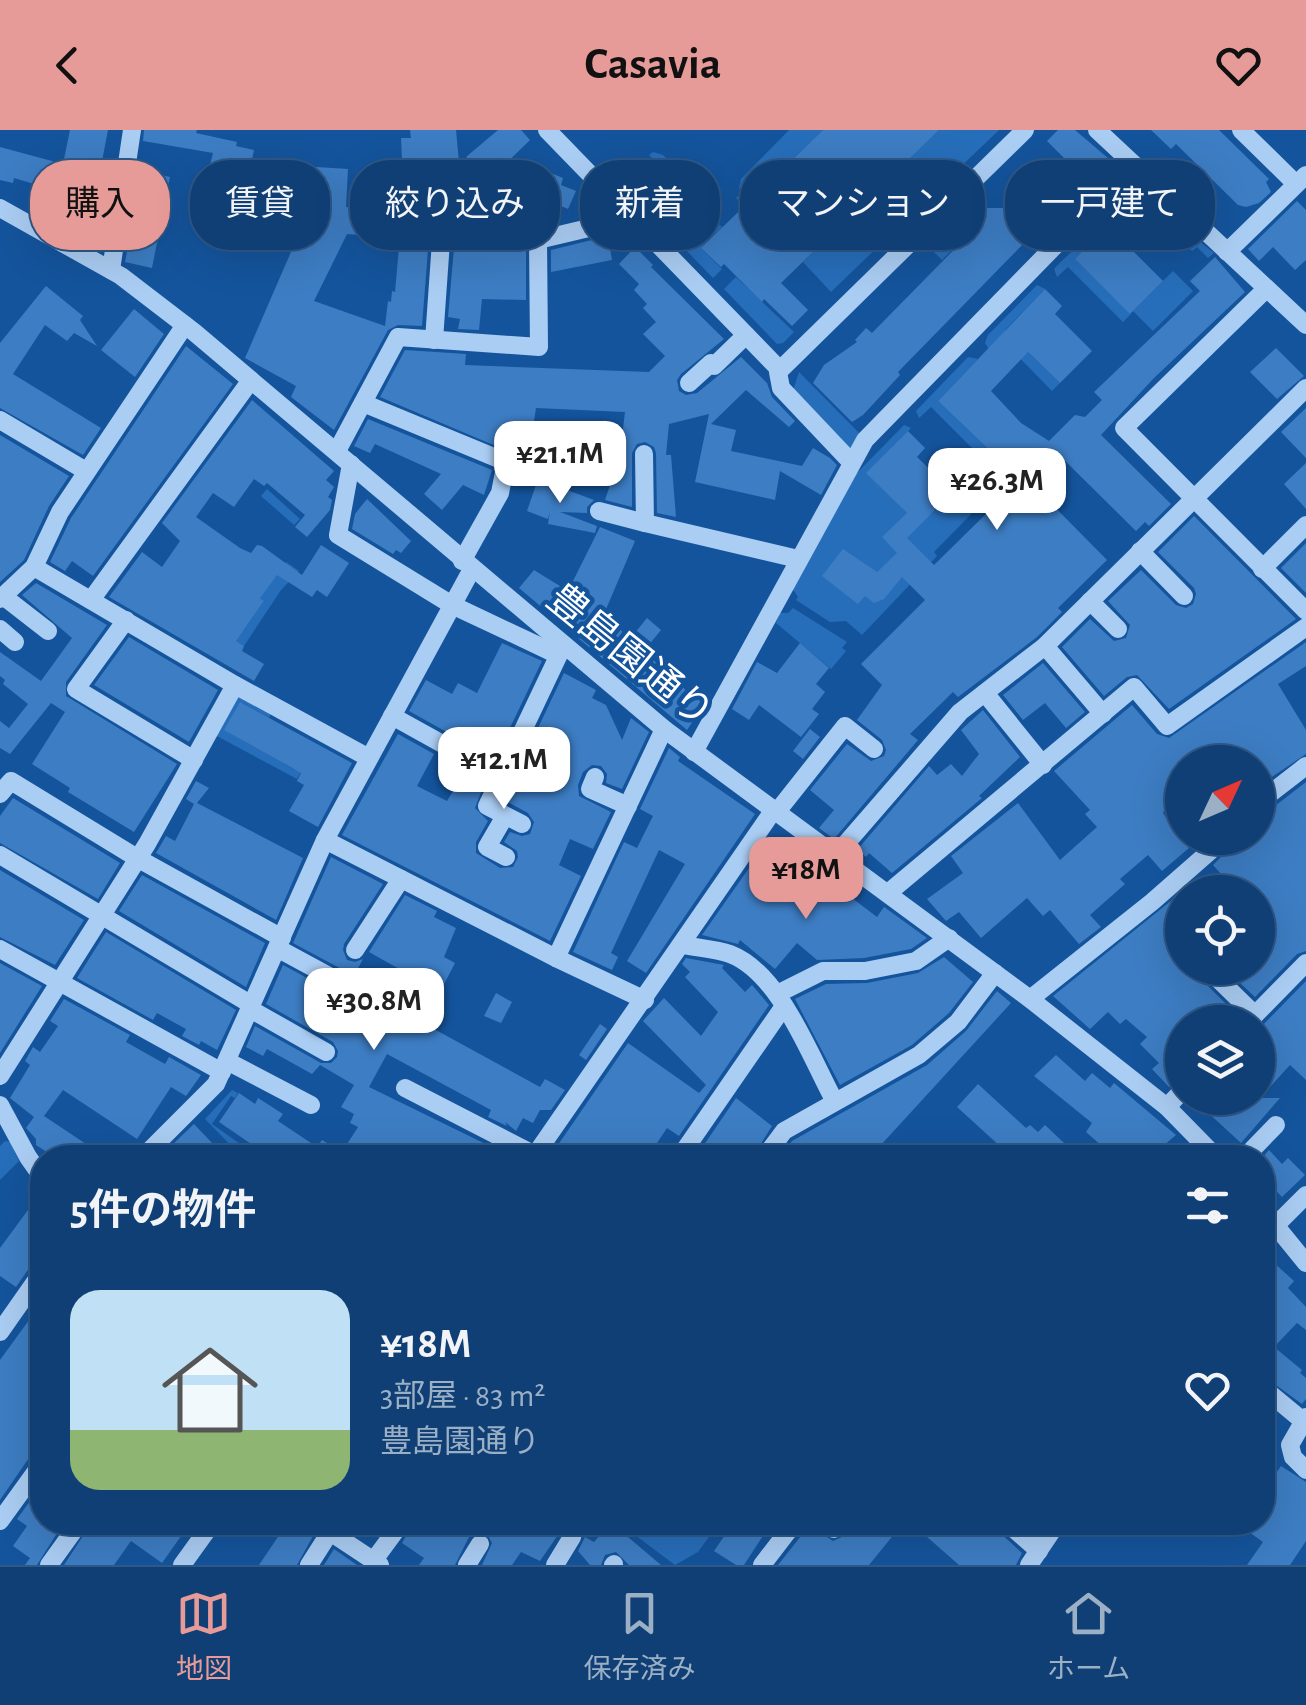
<!DOCTYPE html>
<html lang="ja">
<meta charset="utf-8">
<style>
:root{--surface:#0f3f75;--page:#18467a;--text:#f1f3f6;--muted:#9bafc5;--line:#2f5887;--accent:#e69b98}
body{margin:0;font-family:"Alegreya Sans","Noto Sans JP",sans-serif;background:var(--page);color:var(--text);height:100vh;display:flex;flex-direction:column;font-size:38px;white-space:nowrap}
*{box-sizing:border-box;margin:0}
p{font-size:32px;color:var(--muted)}
.icon{flex:none;width:55px;height:55px;fill:none;stroke:currentColor;stroke-width:2;stroke-linecap:round;stroke-linejoin:round}
.map{position:relative;flex:1;overflow:hidden}
.drawer{position:absolute;left:30px;top:1015px;width:1245px;height:390px;display:flex;flex-direction:column;background:var(--surface);border-radius:40px;box-shadow:0 10px 40px #0002,0 0 0 2px var(--line)}
.drawer>*{flex:none}
.hud{position:absolute;left:30px;top:30px;width:1248px;height:90px;display:flex;gap:20px}
.needle{width:65px;rotate:46deg}
.tools{position:absolute;left:1165px;top:615px;display:grid;gap:20px}
.tools a{display:grid;place-items:center;width:110px;height:110px;border-radius:50%;background:var(--surface);box-shadow:0 10px 40px #0002,0 0 0 2px var(--line);font-size:50px}
.price{position:absolute;translate:-50% -85px;padding:0 22px;border-radius:20px;background:#fff;color:#222;font-size:32px;line-height:65px;filter:drop-shadow(0 2px 5px #0008)}
.price::after{content:'';position:absolute;left:50%;top:60px;width:30px;height:22px;margin-left:-15px;background:inherit;clip-path:polygon(0 0,100% 0,50% 100%)}
.price.active{background:var(--accent);color:#111}
ul{padding:0;list-style:none}
li{display:flex;align-items:center;gap:30px;height:250px;padding:0 40px}
li+li{border-top:2px solid var(--line)}
li span{display:grid;place-items:center;flex:none;width:280px;height:200px;border-radius:30px;color:#555}
li>.icon{margin-inline-start:auto}
span .icon{width:120px;height:120px;fill:#fffc;stroke-width:1}
li b{font-size:42px}
h2{display:flex;justify-content:space-between;align-items:center;height:120px;padding:0 40px;font-size:42px}
.pill{padding:0 35px;border-radius:40px;background:var(--surface);box-shadow:0 10px 40px #0002,0 0 0 2px var(--line);font-size:35px;line-height:90px}
.pill.active{background:var(--accent);color:#111}
header{display:flex;justify-content:space-between;align-items:center;height:130px;padding:0 40px;background:var(--accent);color:#111;font-size:45px;font-weight:600}
.menu{display:flex;justify-content:space-around;align-items:center;height:140px;border-top:2px solid var(--line);background:var(--surface);font-size:28px;color:var(--muted)}
.menu a{display:grid;justify-items:center;gap:5px}
.menu .active{color:var(--accent)}
.map>svg:first-child{display:block}
.green{fill:#276eba}
.building{fill:#3d7dc3}
.lines{fill:none;stroke-linecap:round;stroke-linejoin:round}
.minor{stroke:#aacdf3;stroke-width:18}
.labels{text-anchor:middle;stroke-width:9;stroke-linejoin:round;paint-order:stroke}
.street-label{font-size:40px;fill:#fff;stroke:#14549c}
</style>
<header><svg class="icon" aria-label="back" viewBox="0 0 24 24"><path d="M15 5l-7 7 7 7"/></svg>Casavia<svg class="icon" aria-label="heart" viewBox="0 0 24 24"><path d="M12 20l-8-8c-3-5 5-10 8-4 3-6 11-1 8 4z"/></svg></header>
<div class="map">
<svg width="1306" height="1435" viewBox="0 0 1306 1435">
<rect width="100%" height="100%" fill="#14549c"/>
<g class="green">
<polygon points="789,0 823,0 744,76 736,68 743,61 739,58 741,49"/>
<polygon points="939,0 999,0 928,68 899,38"/>
<polygon points="653,22 663,25 719,81 711,87 722,97 701,118 722,139 713,148 682,116 710,87 649,25"/>
<polygon points="891,46 920,76 831,162 803,132"/>
<polygon points="1134,59 1214,123 1208,128 1197,117 1192,121 1131,61"/>
<polygon points="973,75 985,87 942,130 930,118"/>
<path d="M1108 84 1117 87 1075 129 1131 184 1123 192 1068 137 1057 147 1054 139C1066 126 1080 115 1091 103 1098 96 1098 90 1108 84Z"/>
<polygon points="1173,141 1193,161 1153,201 1133,181"/>
<polygon points="736,147 794,202 783,213 777,214 724,159"/>
<polygon points="1037,155 1045,159 1005,200 1060,253 1052,261 1000,208 989,219 985,213 988,205"/>
<polygon points="968,227 978,229 938,271 1004,335 1036,303 1044,312 1004,350 931,277 919,288 916,281"/>
<polygon points="799,242 863,307 848,321 792,264"/>
<polygon points="904,295 911,298 867,343 919,395 937,378 943,383 971,356 985,370 934,422 937,426 862,505 846,491 830,492 796,470 798,467 792,458 855,345"/>
<polygon points="267,359 300,389 294,395 261,366"/>
<polygon points="286,432 299,441 281,460 244,516 198,489 243,501 264,471 258,466"/>
<polygon points="793,478 847,512 842,518 846,521 831,539 776,493 780,483 788,483"/>
<polygon points="236,565 272,581 269,588 242,573 227,601 295,640 302,640 297,649 215,605"/>
<polygon points="232,960 238,963 235,968 231,966 212,994 259,1027 242,1027 205,989"/>
<polygon points="5,1011 10,1012 19,1031 0,1050 0,1016"/>
<polygon points="619,1393 619,1392 719,1393 698,1422 675,1435"/>
</g>
<g class="building">
<polygon points="70,0 108,0 98,52 94,101 67,99 50,92 54,60 14,48 13,53 0,50 0,17 63,34"/>
<polygon points="144,0 197,0 196,3 237,12 236,16 254,20 249,44 210,35 213,23 143,11"/>
<polygon points="410,0 456,0 461,54 430,56 430,53 425,53 424,29 402,30 401,8 411,8"/>
<polygon points="498,0 521,0 530,10 489,50 466,27"/>
<polygon points="823,0 939,0 781,153 808,180 792,196 764,169 762,172 724,134 721,137 701,118"/>
<polygon points="1058,0 1075,0 1116,35 1094,58 1047,11"/>
<polygon points="1151,0 1219,0 1269,49 1266,52 1271,62 1259,73 1246,77 1238,75 1176,14 1171,19"/>
<polygon points="301,36 348,39 346,77 400,82 397,118 371,115 372,106 347,104 314,171 385,196 388,171 391,172 392,161 395,162 399,117 428,120 422,196 398,195 388,200 334,300 291,267 296,256 245,228 307,85 263,75 271,42 300,49"/>
<polygon points="142,41 170,47 152,138 125,132"/>
<polygon points="548,42 563,48 561,55 576,61 568,79 539,67"/>
<polygon points="1297,71 1306,80 1306,130 1295,140 1273,117 1259,131 1248,119"/>
<polygon points="980,78 1003,78 1030,107 898,242 900,245 863,285 852,292 813,253 824,235 857,212 855,210 866,198 872,203 987,86"/>
<polygon points="1114,89 1132,106 1125,113 1163,151 1130,184 1075,129"/>
<polygon points="456,95 489,98 523,107 521,118 526,118 526,170 482,169 479,200 458,199 460,189 448,187"/>
<polygon points="608,106 612,130 551,142 551,120"/>
<polygon points="635,117 653,135 651,137 724,209 681,244 677,250 679,261 686,265 697,263 741,227 767,253 772,267 795,291 789,297 746,260 711,294 736,300 731,321 802,336 813,318 830,328 837,335 821,365 780,341 775,370 695,352 709,284 669,294 666,325 671,325 676,387 657,383 656,323 654,317 645,312 637,314 632,323 632,377 605,370 615,340 618,341 625,282 536,278 529,326 515,324 380,267 405,220 466,224 465,235 649,242 665,226 643,204 656,192 643,178 647,174 634,160 639,154 619,134"/>
<polygon points="1215,127 1245,162 1154,248 1101,305 1171,374 1149,396 1145,392 1136,401 1054,320 1026,348 1107,430 1058,478 1062,482 1037,507 958,567 953,562 910,604 918,610 834,709 819,698 834,680 810,660 847,614 871,631 884,626 886,620 882,610 857,590 882,555 861,534 925,470 902,447 884,469 874,473 865,466 858,474 822,446 843,419 877,442 897,423 882,407 907,383 866,343 908,301 925,318 917,327 946,355 952,349 964,362 943,384 937,378 907,408 934,435 993,377 991,369 1015,345 938,271 1045,159 1062,176 1055,184 1092,221 1060,253 1028,222 991,261 1021,293 1049,311 1075,285 1085,287 1102,270 1094,262 1200,161 1190,151"/>
<polygon points="46,156 83,186 80,190 97,216 74,203 67,211 45,195 13,244 101,298 83,325 0,278 0,213"/>
<polygon points="134,179 164,204 135,247 101,220"/>
<polygon points="186,216 233,254 93,446 72,431 65,441 50,432 71,388"/>
<polygon points="1276,218 1304,246 1277,269 1250,242"/>
<polygon points="252,270 334,341 326,350 334,357 328,367 332,370 330,380 307,407 295,397 305,385 267,353 264,356 254,349 234,377 213,363 196,387 240,418 251,423 257,415 262,416 302,445 321,415 349,433 327,467 317,460 312,467 277,445 260,468 264,471 236,511 244,516 242,521 264,534 254,551 109,467 142,422 162,437 180,411 162,393"/>
<polygon points="1306,278 1306,328 1281,302"/>
<polygon points="368,289 492,340 484,365 463,355 442,380 424,364 441,344 375,314 370,323 354,316"/>
<polygon points="0,305 69,346 49,376 24,430 0,452"/>
<polygon points="1306,333 1306,379 1284,354"/>
<polygon points="538,349 594,370 587,377 587,383 560,382 597,396 595,403 548,394 550,381 548,389 527,381"/>
<polygon points="367,369 411,411 401,423 396,420 393,424 352,399 355,384"/>
<polygon points="1194,386 1296,489 1169,579 1137,545 1127,547 1104,566 1062,517 1090,489 1114,511 1126,508 1130,495 1108,471 1141,440 1176,475 1186,478 1193,474 1196,464 1194,458 1158,422"/>
<polygon points="600,397 635,411 604,484 630,509 647,488 661,500 644,521 690,564 695,557 700,561 702,558 711,565 687,600 519,458 534,440 568,461"/>
<polygon points="1306,413 1306,463 1281,438"/>
<polygon points="36,453 107,495 66,552 66,566 177,634 134,702 68,662 70,658 32,634 65,582 51,573 10,624 0,618 0,591 9,598 28,574 3,554 5,550 0,546 0,522 41,551 72,508 22,465"/>
<polygon points="129,507 218,560 189,612 94,555"/>
<polygon points="1306,512 1306,536 1278,554 1306,600 1306,624 1269,649 1258,632 1182,632 1182,672 1168,672 1163,683 1173,698 1182,702 1182,710 1189,718 1162,741 1148,725 1120,749 1125,754 1090,785 1101,797 1079,814 1050,780 1043,786 1027,768 981,808 959,782 946,791 927,769 963,743 951,726 1018,673 1060,730 1097,697 1085,684 1090,680 1054,641 1132,575 1157,604 1169,608"/>
<polygon points="502,513 542,531 495,629 409,581 426,550 452,564 458,553 477,563"/>
<polygon points="800,513 829,538 816,554 825,562 812,579 819,584 801,607 759,575 749,590 732,579 757,532 777,543"/>
<polygon points="1043,533 1085,582 1066,598 1045,573 1023,590 1003,565"/>
<polygon points="564,543 596,560 592,568 606,575 622,610 631,588 649,602 622,659 606,653 607,644 601,636 592,635 583,642 578,655 579,666 611,682 593,719 570,709 559,735 581,746 550,811 342,705 398,604 434,624 417,656 447,671 465,641 485,652 475,678 488,691 476,712 476,723 500,738 513,737 518,727 517,721 504,712 510,702 522,706 530,704 534,692 528,683 504,670"/>
<polygon points="240,572 352,633 318,697 289,681 304,655 297,651 301,643 224,600"/>
<polygon points="983,580 1020,627 979,666 982,668 892,743 869,723 866,727 857,720 929,636 937,645 951,634 962,646 979,624 961,600"/>
<polygon points="810,599 820,607 803,629 793,621"/>
<polygon points="669,618 680,627 678,631 755,684 646,843 627,831 685,734 659,720 611,823 618,827 612,840 573,822 624,712 637,718 653,686 640,679"/>
<polygon points="196,651 209,658 197,673 303,728 276,790 156,723 166,706 175,711 194,674 186,669"/>
<polygon points="1306,652 1306,821 1297,824 1255,867 1224,838 1258,838 1258,762 1202,762 1221,744 1213,735 1240,708 1258,708 1258,689"/>
<polygon points="13,668 120,733 98,769 0,713 0,686"/>
<polygon points="331,727 383,754 344,814 343,820 347,830 355,832 363,829 350,853 540,957 545,949 565,960 551,980 540,980 533,993 523,988 516,1001 505,992 507,996 488,987 491,980 387,924 369,957 504,1023 501,1028 272,1028 219,992 239,963 255,974 258,968 283,984 278,991 317,1017 322,1010 342,1022 358,997 350,993 354,984 341,977 354,955 320,935 312,944 267,919 263,926 246,917 255,896 321,933 331,933 337,927 338,921 333,912 266,874 283,835 333,862 344,862 349,856 350,850 345,841 293,813"/>
<polygon points="754,731 814,771 831,752 877,787 884,777 927,808 911,819 864,828 817,830 797,813 775,839 740,810 738,814 702,805"/>
<polygon points="0,740 84,790 55,835 0,807"/>
<polygon points="142,745 265,813 246,857 119,781"/>
<polygon points="1182,762 1182,838 1200,838 1202,850 1238,886 1236,892 1182,892 1182,949 1169,957 1152,939 1159,933 1140,914 1147,907 1126,889 1120,894 1108,882 1090,899 1053,866"/>
<polygon points="405,765 437,781 434,787 456,798 444,827 455,833 440,862 369,822"/>
<polygon points="106,802 236,880 217,920 201,911 199,915 182,906 186,899 157,883 153,890 77,848"/>
<polygon points="944,827 973,852 949,883 912,915 840,955 795,869 826,854 867,853 918,843"/>
<polygon points="686,828 724,835 722,838 745,862 752,855 769,875 679,1006 667,998 647,1028 549,1028 628,913 699,963 706,955 643,891 664,868 701,906 718,882 685,847 690,842 682,834"/>
<polygon points="0,833 42,856 0,923"/>
<polygon points="1306,851 1306,950 1290,935 1260,968 1280,968 1241,1013 1192,968 1258,968 1258,900"/>
<polygon points="997,861 1011,873 869,1028 780,1028 792,1011 927,935 966,901"/>
<polygon points="496,863 512,872 501,893 484,886"/>
<polygon points="64,869 130,905 126,912 165,934 169,927 201,945 186,966 171,957 137,1009 63,960 44,986 86,1014 99,1028 56,1028 36,1015 36,1009 26,998 34,987 10,968 30,935 25,931 33,917 40,922 58,896 50,891"/>
<polygon points="600,894 607,899 586,930 579,925"/>
<polygon points="1056,925 1085,951 1092,943 1110,958 1114,953 1176,1005 1149,1028 1135,1028 1119,1014 1111,1024 1086,1002 1092,993 1034,946"/>
<polygon points="978,954 1026,998 1030,995 1038,1002 1045,995 1080,1028 1013,1028 957,977"/>
<polygon points="736,968 772,996 752,1028 695,1028"/>
<polygon points="194,994 214,1015 226,1028 186,1028 173,1014"/>
<polygon points="1269,1020 1282,1034 1288,1028 1305,1045 1282,1067 1262,1046 1262,1028"/>
<polygon points="42,1061 42,1130 32,1134 16,1157 0,1146 0,1118"/>
<polygon points="1262,1122 1294,1151 1288,1158 1306,1177 1306,1200 1297,1193 1274,1217 1302,1240 1300,1243 1306,1248 1306,1269 1302,1274 1262,1245"/>
<polygon points="42,1163 42,1249 36,1257 42,1262 42,1309 0,1370 0,1230 40,1175 36,1172"/>
<polygon points="1281,1336 1306,1352 1306,1411 1290,1435 1247,1435 1263,1412 1235,1392 1262,1392 1262,1363"/>
<polygon points="38,1360 42,1364 42,1392 64,1392 37,1435 25,1435 30,1428 13,1416 27,1396 17,1389"/>
<polygon points="92,1392 145,1392 155,1400 159,1392 191,1392 162,1433 131,1411 114,1435 64,1435"/>
<polygon points="288,1392 299,1392 313,1406 297,1435 259,1435"/>
<polygon points="414,1392 563,1392 560,1402 540,1431 521,1422 512,1435 482,1435 492,1413 487,1404 479,1402 469,1407 455,1435 419,1435 424,1428 402,1413"/>
<polygon points="734,1392 772,1392 744,1435 736,1435 714,1421"/>
<polygon points="812,1392 818,1401 833,1411 844,1406 844,1392 904,1392 869,1435 778,1435"/>
<polygon points="910,1392 994,1392 998,1401 1022,1423 1016,1435 959,1435"/>
<polygon points="609,1395 615,1396 661,1435 629,1435 616,1422 605,1425 601,1435 590,1435 578,1421 585,1407 594,1412"/>
<polygon points="334,1419 357,1435 324,1435"/>
</g>
<g class="lines">
<g class="minor">
<polyline points="547,0 780,240"/>
<polyline points="1097,0 1306,195"/>
<polyline points="1241,0 1296,54"/>
<polyline points="0,78 121,146 194,202 664,599 1030,869 1167,977 1217,1028"/>
<polyline points="1227,122 1306,45"/>
<polyline points="111,140 132,0"/>
<polyline points="1266,159 1124,298 1306,481"/>
<polyline points="434,210 443,83"/>
<polyline points="689,253 711,233 714,236 746,205"/>
<polyline points="363,273 506,332 500,363 462,431"/>
<polyline points="0,290 86,341"/>
<polyline points="337,321 398,207 539,217 538,110 631,88"/>
<polyline points="644,324 645,393 798,429"/>
<polyline points="851,332 781,258 778,242 1025,0"/>
<polyline points="351,334 338,405 452,475 558,525"/>
<polyline points="599,381 645,393"/>
<polyline points="1140,421 1184,466"/>
<polyline points="34,437 235,555 369,628"/>
<polyline points="1262,439 1306,395"/>
<polyline points="3,466 48,501"/>
<polyline points="0,469 34,437 60,382 185,195"/>
<polyline points="91,470 251,250"/>
<polyline points="1090,471 1118,499"/>
<polyline points="126,490 76,559 194,630"/>
<polyline points="0,499 15,512"/>
<polyline points="1045,516 1103,584"/>
<polyline points="985,563 1043,635"/>
<polyline points="392,586 502,647"/>
<polyline points="694,622 865,310 1134,35"/>
<polyline points="595,647 590,659 628,676"/>
<polyline points="0,664 11,651 137,728 282,808"/>
<polyline points="1258,673 1306,636"/>
<polyline points="1175,682 1182,690"/>
<polyline points="776,683 845,596 874,619"/>
<polyline points="505,686 487,717 506,727"/>
<polyline points="522,694 487,676 563,516"/>
<polyline points="325,710 556,828 645,870"/>
<polyline points="0,725 252,875"/>
<polyline points="836,725 960,582 1045,516 1306,258"/>
<polyline points="888,763 1134,557 1167,596 1306,497"/>
<path d="M683 815C698 818 716 819 730 824 780 843 810 926 834 970"/>
<polyline points="277,818 338,851"/>
<polyline points="0,819 222,942"/>
<polyline points="355,820 401,749"/>
<polyline points="556,828 664,599"/>
<polyline points="1211,842 1255,885"/>
<polyline points="777,864 823,841 865,841 916,831 949,808"/>
<polyline points="1030,869 1152,772 1225,708"/>
<polyline points="250,879 326,922"/>
<polyline points="1248,892 1306,833"/>
<polyline points="227,931 311,975"/>
<polyline points="0,946 147,714 235,555"/>
<polyline points="405,958 535,1025"/>
<polyline points="0,975 28,1027 42,1047"/>
<polyline points="1167,977 1182,961"/>
<polyline points="142,1028 216,954 325,710 472,439"/>
<polyline points="533,1028 773,681"/>
<polyline points="679,1028 784,876"/>
<polyline points="764,1028 784,1001 919,925 958,892 995,843"/>
<polyline points="1244,1028 1276,995"/>
<polyline points="1262,1079 1306,1133"/>
<polyline points="1262,1109 1306,1065"/>
<polyline points="0,1202 42,1142"/>
<polyline points="1262,1257 1303,1291"/>
<polyline points="1306,1287 1290,1315 1293,1327 1306,1340"/>
<polyline points="0,1391 42,1333"/>
<polyline points="315,1392 380,1435"/>
<polyline points="826,1392 834,1399"/>
<polyline points="1006,1392 1039,1421"/>
<polyline points="374,1430 402,1392"/>
<polyline points="49,1435 80,1392"/>
<polyline points="182,1435 213,1392"/>
<polyline points="309,1435 330,1402"/>
<polyline points="467,1435 480,1414"/>
<polyline points="555,1435 572,1407 576,1392"/>
<polyline points="613,1435 614,1434"/>
<polyline points="762,1435 795,1392"/>
<polyline points="1029,1435 1058,1392"/>
</g>
</g>
<g class="labels">
<g class="street-label">
<text transform="translate(631 525) rotate(39)" y="14">豊島園通り</text>
</g>
</g>
</svg>
<div class="tools">
<a><svg class="needle" viewBox="-14 -14 28 28"><path d="M0-13l5 13h-10z" fill="#e53935"/><path d="M0 13l5-13h-10z" fill="#9bafc5"/></svg></a>
<a><svg class="icon" aria-label="locate" viewBox="0 0 24 24"><circle cx="12" cy="12" r="6"/><path d="M12 2v4M12 18v4M2 12h4M18 12h4"/></svg></a>
<a><svg class="icon" aria-label="layers" viewBox="0 0 24 24"><path d="M12 4l9 5-9 5-9-5zM3 14l9 5 9-5"/></svg></a>
</div>
<b class="price" style="left:560px;top:376px">¥21.1M</b>
<b class="price" style="left:997px;top:403px">¥26.3M</b>
<b class="price" style="left:504px;top:682px">¥12.1M</b>
<b class="price active" style="left:806px;top:792px">¥18M</b>
<b class="price" style="left:374px;top:923px">¥30.8M</b>
<div class="hud">
<a class="pill active">購入</a>
<a class="pill">賃貸</a>
<a class="pill">絞り込み</a>
<a class="pill">新着</a>
<a class="pill">マンション</a>
<a class="pill">一戸建て</a>
</div>
<section class="drawer">
<h2>5件の物件<svg class="icon" aria-label="filters" viewBox="0 0 24 24"><path d="M4 7h16M4 17h16"/><circle cx="9" cy="7" r="2"/><circle cx="15" cy="17" r="2"/></svg></h2>
<ul>
<li><span style="background:linear-gradient(#bfe0f5 70%,#8fb573 0)"><svg class="icon" aria-label="home" viewBox="0 0 24 24"><path d="M3 11l9-7 9 7M6 9v11h12V9"/></svg></span><div><b>¥18M</b><p>3部屋 · 83 m²</p><p>豊島園通り</p></div><svg class="icon" aria-label="heart" viewBox="0 0 24 24"><path d="M12 20l-8-8c-3-5 5-10 8-4 3-6 11-1 8 4z"/></svg></li>
</ul>
</section>
</div>
<nav class="menu">
<a class="active"><svg class="icon" aria-label="map" viewBox="0 0 24 24"><path d="M3 6l6-2 6 2 6-2v14l-6 2-6-2-6 2zM9 4v14M15 6v14"/></svg>地図</a>
<a><svg class="icon" aria-label="saved" viewBox="0 0 24 24"><path d="M7 4h10v16l-5-4-5 4z"/></svg>保存済み</a>
<a><svg class="icon" aria-label="home" viewBox="0 0 24 24"><path d="M3 11l9-7 9 7M6 9v11h12V9"/></svg>ホーム</a>
</nav>
